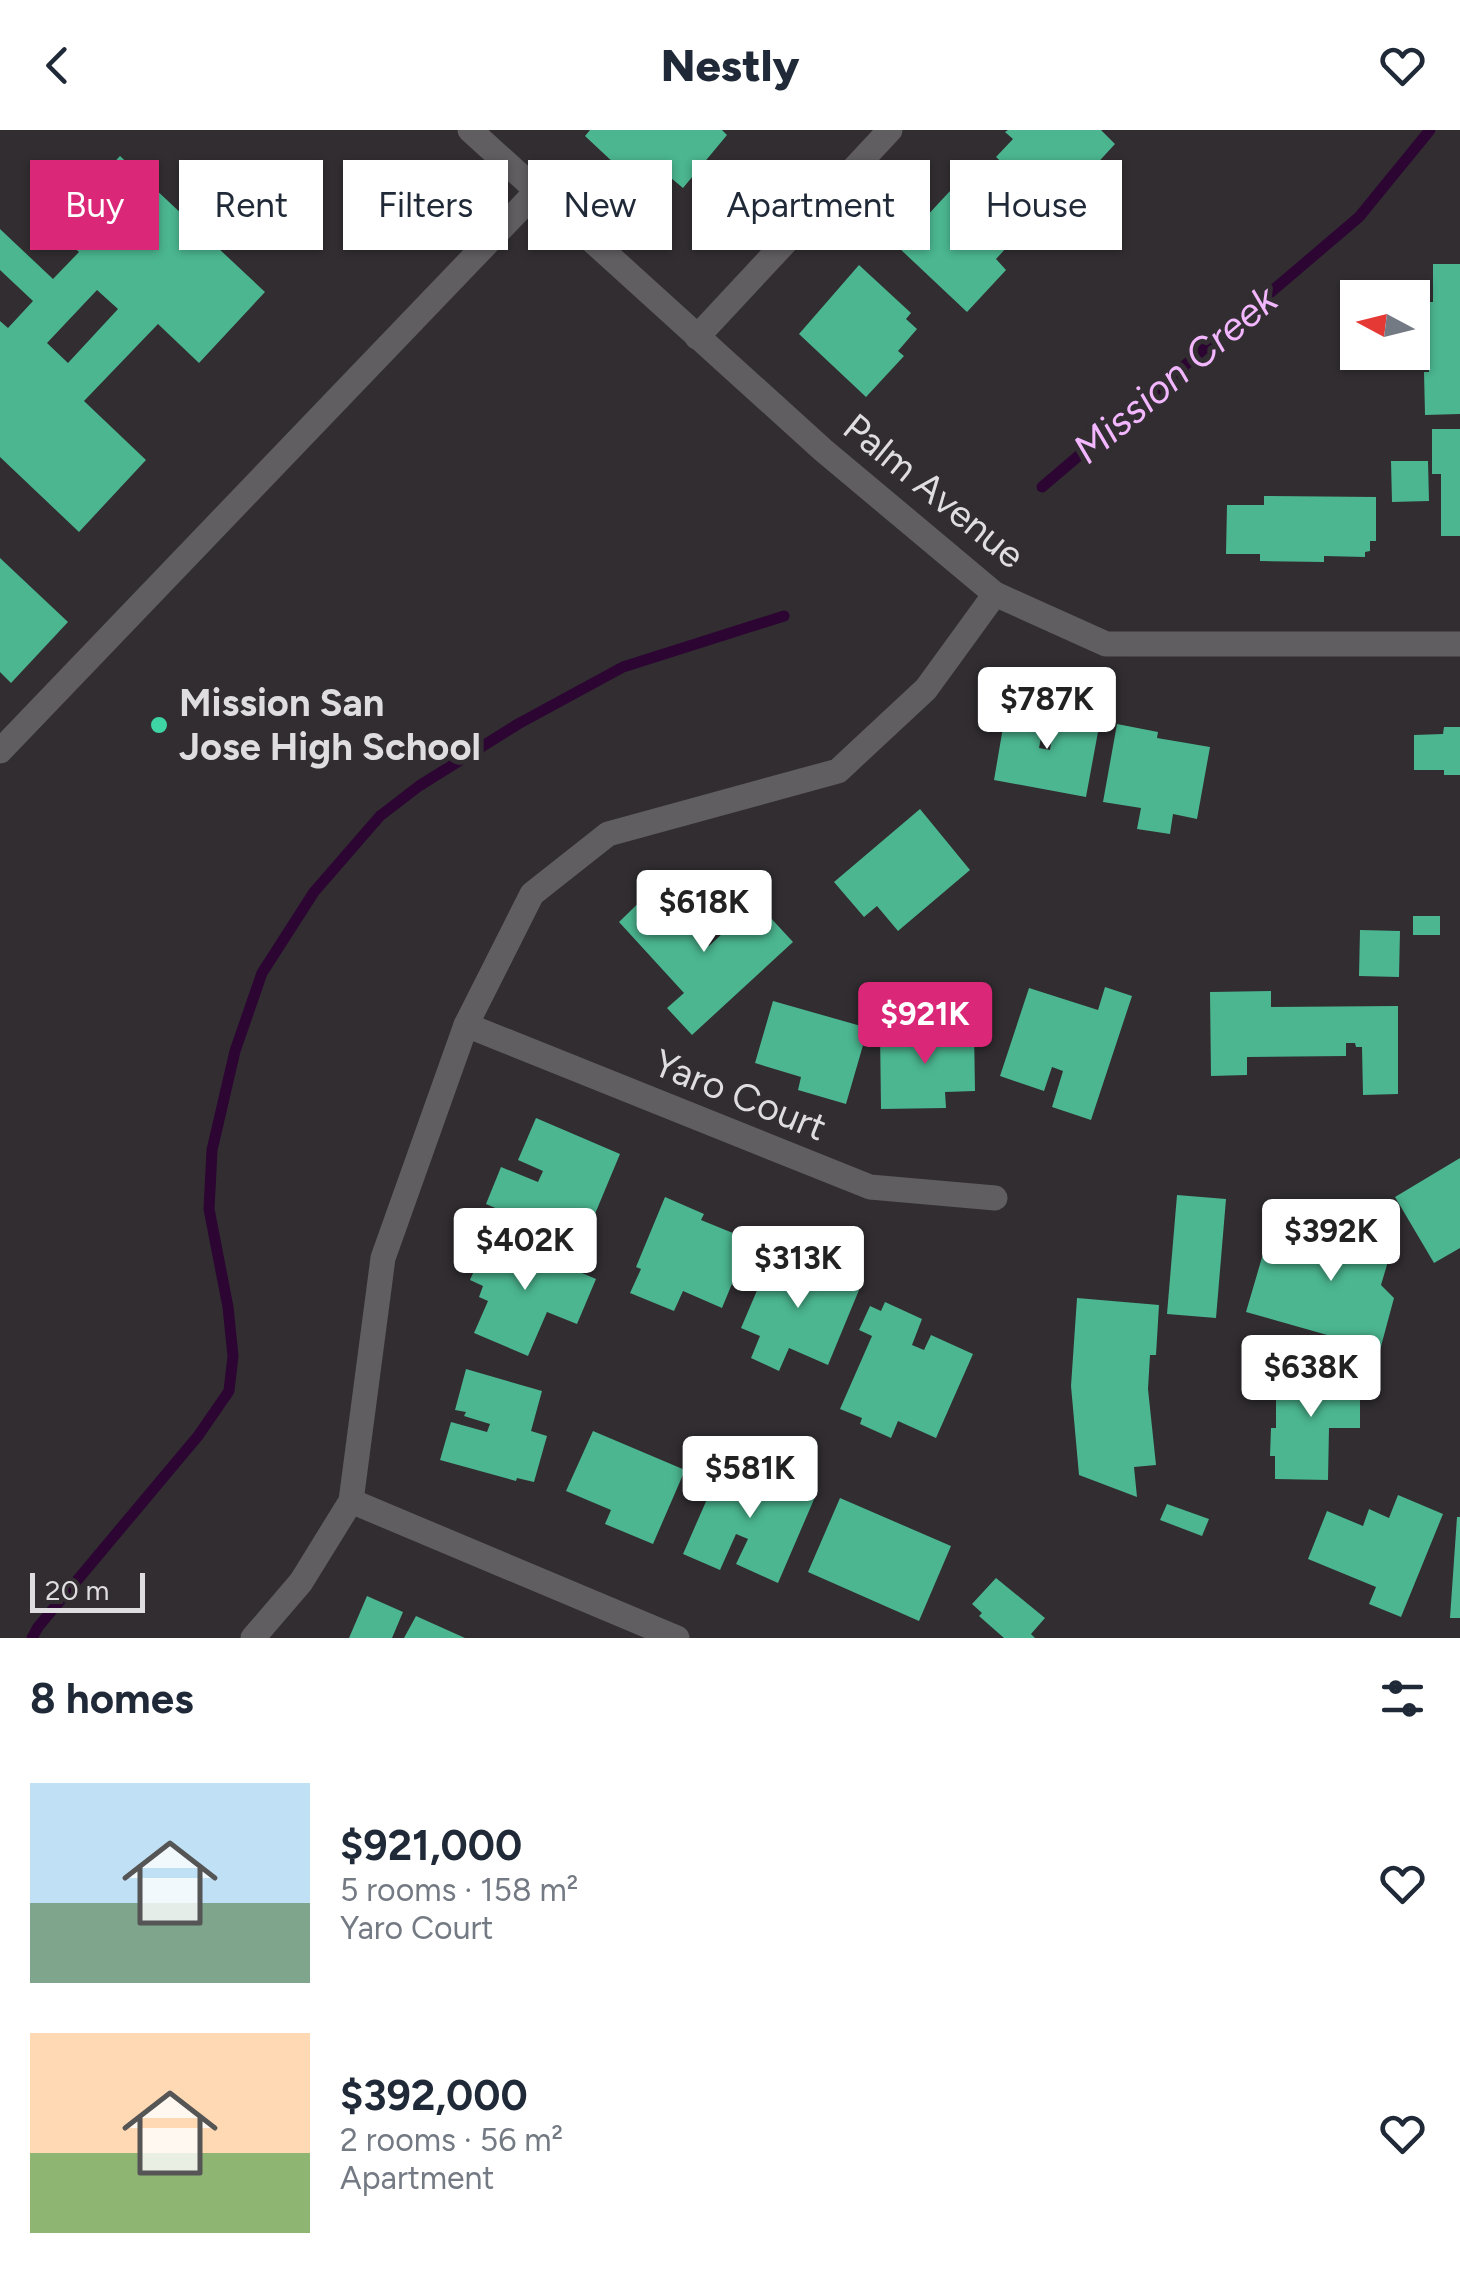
<!DOCTYPE html>
<meta charset="utf-8">
<style>
:root{--surface:#fff;--page:#f2f2f3;--text:#1f2937;--muted:#747a83;--accent:#db2777}
body{margin:0;font-family:Figtree,sans-serif;background:var(--page);color:var(--text);height:100vh;display:flex;flex-direction:column;font-size:38px;white-space:nowrap}
*{box-sizing:border-box;margin:0}
p{font-size:32px;color:var(--muted)}
.icon{flex:none;width:55px;height:55px;fill:none;stroke:currentColor;stroke-width:2;stroke-linecap:round;stroke-linejoin:round}
.map{position:relative;height:1508px;overflow:hidden}
.drawer{display:flex;flex-direction:column;background:var(--surface);flex:1}
.drawer>*{flex:none}
.guide{position:absolute;left:30px;top:30px;width:1400px;height:90px;display:flex;gap:20px}
.needle{width:65px;rotate:277deg}
.controls{position:absolute;left:1340px;top:150px;display:grid;gap:20px}
.controls a{display:grid;place-items:center;width:90px;height:90px;border-radius:0px;background:var(--surface);box-shadow:0 2px 8px #0004;font-size:50px}
.scale{position:absolute;left:30px;bottom:25px;width:115px;box-sizing:border-box;padding-left:10px;border:5px solid #dfdddf;border-top:0;font-size:28px;line-height:35px;white-space:nowrap;color:#dfdddf;-webkit-text-stroke:8px #312d31;paint-order:stroke}
.price{position:absolute;translate:-50% -85px;padding:0 22px;border-radius:10px;background:#fff;color:#222;font-size:32px;line-height:65px;filter:drop-shadow(0 2px 5px #0008)}
.price::after{content:'';position:absolute;left:50%;top:60px;width:30px;height:22px;margin-left:-15px;background:inherit;clip-path:polygon(0 0,100% 0,50% 100%)}
.price.active{background:var(--accent);color:#fff}
ul{padding:0;list-style:none}
li{display:flex;align-items:center;gap:30px;height:250px;padding:0 30px}
li span{display:grid;place-items:center;flex:none;width:280px;height:200px;border-radius:0px;color:#555}
li>.icon{margin-inline-start:auto}
span .icon{width:120px;height:120px;fill:#fffc;stroke-width:1}
li b{font-size:42px}
h2{display:flex;justify-content:space-between;align-items:center;height:120px;padding:0 30px;font-size:42px}
.chip{padding:0 35px;border-radius:0px;background:var(--surface);box-shadow:0 2px 8px #0004;font-size:35px;line-height:90px}
.chip.active{background:var(--accent);color:#fff}
header{display:flex;justify-content:space-between;align-items:center;height:130px;padding:0 30px;background:var(--surface);font-size:45px;font-weight:800}
.map>svg:first-child{display:block}
.lines{fill:none;stroke-linecap:round;stroke-linejoin:round}
.stream{stroke:#2c0533;stroke-width:11}
.building{fill:#4bb690;fill-rule:evenodd}
.minor{stroke:#605e60;stroke-width:25}
.poi-dot{fill:#3ed4a3;stroke:#312d31;stroke-width:4}
.labels{text-anchor:middle;stroke-width:10;stroke-linejoin:round;paint-order:stroke}
.street-label{font-size:38px;fill:#dfdddf;stroke:#312d31}
.poi-label{font-size:38px;font-weight:bold;fill:#dfdddf;stroke:#312d31;text-anchor:start}
.water-label{font-size:40px;font-style:italic;fill:#f2b7fe;stroke:#312d31}
</style>
<header><svg class="icon" aria-label="back" viewBox="0 0 24 24"><path d="M15 5l-7 7 7 7"/></svg>Nestly<svg class="icon" aria-label="heart" viewBox="0 0 24 24"><path d="M12 20l-8-8c-3-5 5-10 8-4 3-6 11-1 8 4z"/></svg></header>
<div class="map">
<svg width="1460" height="1508" viewBox="0 0 1460 1508">
<rect width="100%" height="100%" fill="#312d31"/>
<g class="lines">
<g class="stream">
<polyline points="1042,357 1359,87 1430,0"/>
<polyline points="32,1508 38,1497 198,1306 229,1261 233,1226 228,1177 209,1079 212,1020 235,921 262,843 314,762 380,686 419,656 518,594 623,537 784,486"/>
</g>
</g>
<g class="building">
<polygon points="590,0 722,0 727,5 683,58 671,48 655,66 635,47 632,50 585,6"/>
<polygon points="1008,0 1101,0 1115,14 1092,39 1104,51 1066,92 996,27 1013,9 1005,2"/>
<path d="M120 26 265 162 199 233 158 194 84 271 146 330 79 402 0 327V191L8 198 33 171 0 140V99L53 149 79 122 53 97ZM97 160 118 179 68 233 47 213Z"/>
<polygon points="963,47 1016,98 1014,100 1018,105 996,129 1006,140 967,182 898,117"/>
<polygon points="1433,134 1460,134 1460,284 1425,285 1424,242 1429,242 1428,172 1433,172"/>
<polygon points="859,135 911,183 906,189 917,199 898,221 904,226 866,267 799,204"/>
<polygon points="1432,299 1460,299 1460,406 1441,406 1441,344 1432,344"/>
<polygon points="1391,331 1428,331 1429,371 1392,372"/>
<polygon points="1264,366 1376,367 1376,411 1370,411 1370,421 1365,422 1365,427 1324,426 1324,432 1260,431 1260,424 1226,424 1227,375 1264,375"/>
<polygon points="0,428 68,492 11,553 0,542"/>
<polygon points="1007,574 1046,581 1039,618 1050,620 1056,583 1100,591 1086,667 994,650"/>
<polygon points="1117,594 1158,602 1157,608 1210,617 1197,689 1173,684 1170,704 1137,699 1141,678 1103,672"/>
<polygon points="1444,597 1460,597 1460,645 1444,645 1444,640 1414,640 1414,605 1443,604"/>
<polygon points="920,679 970,740 898,801 877,776 864,787 834,752"/>
<polygon points="655,757 709,816 756,772 793,812 692,905 667,878 684,863 619,792"/>
<rect x="1413" y="786" width="27" height="19"/>
<polygon points="1360,800 1400,801 1399,847 1359,846"/>
<polygon points="1105,857 1132,866 1091,990 1052,977 1063,941 1052,937 1044,961 1000,946 1029,858 1098,880"/>
<polygon points="1271,861 1271,877 1398,876 1398,964 1363,965 1362,917 1356,917 1355,913 1346,913 1346,926 1247,927 1247,945 1211,946 1210,862"/>
<polygon points="773,871 868,898 846,974 798,960 801,947 755,933"/>
<polygon points="974,900 975,961 945,962 946,978 881,979 880,901"/>
<polygon points="536,988 620,1024 582,1115 486,1074 501,1037 538,1052 543,1041 518,1030"/>
<polygon points="1460,1028 1460,1118 1434,1133 1395,1067"/>
<polygon points="1177,1065 1226,1069 1216,1188 1167,1184"/>
<polygon points="665,1067 704,1084 701,1090 750,1110 722,1178 683,1161 674,1181 630,1163 641,1139 636,1137"/>
<polygon points="1366,1076 1392,1118 1381,1155 1394,1168 1380,1220 1246,1182 1263,1124 1295,1133 1291,1122 1323,1106 1321,1102"/>
<polygon points="490,1104 596,1149 577,1194 547,1182 528,1226 474,1203 488,1171 479,1167 483,1156 470,1150"/>
<polygon points="775,1118 827,1140 824,1145 859,1160 828,1235 789,1218 779,1241 751,1228 760,1206 741,1198"/>
<polygon points="1077,1168 1159,1175 1156,1225 1150,1225 1148,1259 1156,1335 1134,1337 1137,1367 1079,1345 1071,1256"/>
<polygon points="885,1172 922,1189 912,1215 924,1220 931,1205 973,1224 936,1308 898,1291 891,1308 860,1294 862,1288 840,1279 872,1206 859,1200 870,1176 881,1181"/>
<polygon points="466,1239 542,1261 531,1301 547,1306 534,1352 517,1348 516,1351 440,1330 451,1292 487,1302 490,1294 464,1286 466,1282 455,1280"/>
<polygon points="1276,1241 1360,1242 1360,1298 1329,1298 1328,1350 1275,1349 1275,1326 1270,1326 1271,1298 1276,1298"/>
<polygon points="593,1301 685,1340 653,1414 605,1394 611,1380 566,1361"/>
<polygon points="725,1328 815,1367 778,1453 736,1434 748,1409 736,1404 720,1440 683,1424"/>
<polygon points="1398,1365 1443,1384 1401,1487 1369,1474 1376,1457 1308,1429 1327,1381 1363,1396 1369,1379 1389,1388"/>
<polygon points="840,1368 951,1416 919,1491 808,1442"/>
<polygon points="1167,1374 1209,1389 1202,1406 1160,1390"/>
<polygon points="1457,1387 1460,1387 1460,1488 1450,1488"/>
<polygon points="996,1448 1045,1488 1031,1504 1035,1508 1004,1508 979,1486 982,1483 972,1474"/>
<polygon points="367,1466 403,1482 392,1508 349,1508"/>
<polygon points="416,1486 465,1508 404,1508"/>
</g>
<g class="lines">
<g class="minor">
<polyline points="470,0 823,320 995,464 1106,514 1460,514"/>
<polyline points="697,207 890,0"/>
<polyline points="0,621 538,60"/>
<polyline points="466,895 870,1057 995,1068"/>
<polyline points="351,1371 677,1508"/>
<polyline points="253,1508 301,1452 351,1371 383,1128 466,895 532,764 608,704 838,641 926,559 995,464"/>
</g>
</g>
<circle class="poi-dot" cx="159" cy="595" r="10"/>
<g class="labels">
<g class="street-label">
<text transform="translate(934 361) rotate(39)" y="13">Palm Avenue</text>
<text transform="translate(740 965) rotate(22)" y="13">Yaro Court</text>
</g>
<g class="poi-label">
<text x="179" y="586">Mission San<tspan x="179" dy="44">Jose High School</tspan></text>
</g>
<g class="water-label">
<text transform="translate(1175 244) rotate(-40)" y="14">Mission Creek</text>
</g>
</g>
</svg>
<div class="controls">
<a><svg class="needle" viewBox="-14 -14 28 28"><path d="M0-13l5 13h-10z" fill="#e53935"/><path d="M0 13l5-13h-10z" fill="#747a83"/></svg></a>
</div>
<div class="scale">20 m</div>
<b class="price" style="left:1047px;top:622px">$787K</b>
<b class="price" style="left:704px;top:825px">$618K</b>
<b class="price active" style="left:925px;top:937px">$921K</b>
<b class="price" style="left:1331px;top:1154px">$392K</b>
<b class="price" style="left:525px;top:1163px">$402K</b>
<b class="price" style="left:798px;top:1181px">$313K</b>
<b class="price" style="left:1311px;top:1290px">$638K</b>
<b class="price" style="left:750px;top:1391px">$581K</b>
<div class="guide">
<a class="chip active">Buy</a>
<a class="chip">Rent</a>
<a class="chip">Filters</a>
<a class="chip">New</a>
<a class="chip">Apartment</a>
<a class="chip">House</a>
</div>
</div>
<section class="drawer">
<h2>8 homes<svg class="icon" aria-label="filters" viewBox="0 0 24 24"><path d="M4 7h16M4 17h16"/><circle cx="9" cy="7" r="2"/><circle cx="15" cy="17" r="2"/></svg></h2>
<ul>
<li><span style="background:linear-gradient(#bfe0f5 60%,#7fa58c 0)"><svg class="icon" aria-label="home" viewBox="0 0 24 24"><path d="M3 11l9-7 9 7M6 9v11h12V9"/></svg></span><div><b>$921,000</b><p>5 rooms · 158 m²</p><p>Yaro Court</p></div><svg class="icon" aria-label="heart" viewBox="0 0 24 24"><path d="M12 20l-8-8c-3-5 5-10 8-4 3-6 11-1 8 4z"/></svg></li>
<li><span style="background:linear-gradient(#ffd9b3 60%,#8fb573 0)"><svg class="icon" aria-label="home" viewBox="0 0 24 24"><path d="M3 11l9-7 9 7M6 9v11h12V9"/></svg></span><div><b>$392,000</b><p>2 rooms · 56 m²</p><p>Apartment</p></div><svg class="icon" aria-label="heart" viewBox="0 0 24 24"><path d="M12 20l-8-8c-3-5 5-10 8-4 3-6 11-1 8 4z"/></svg></li>
</ul>
</section>
